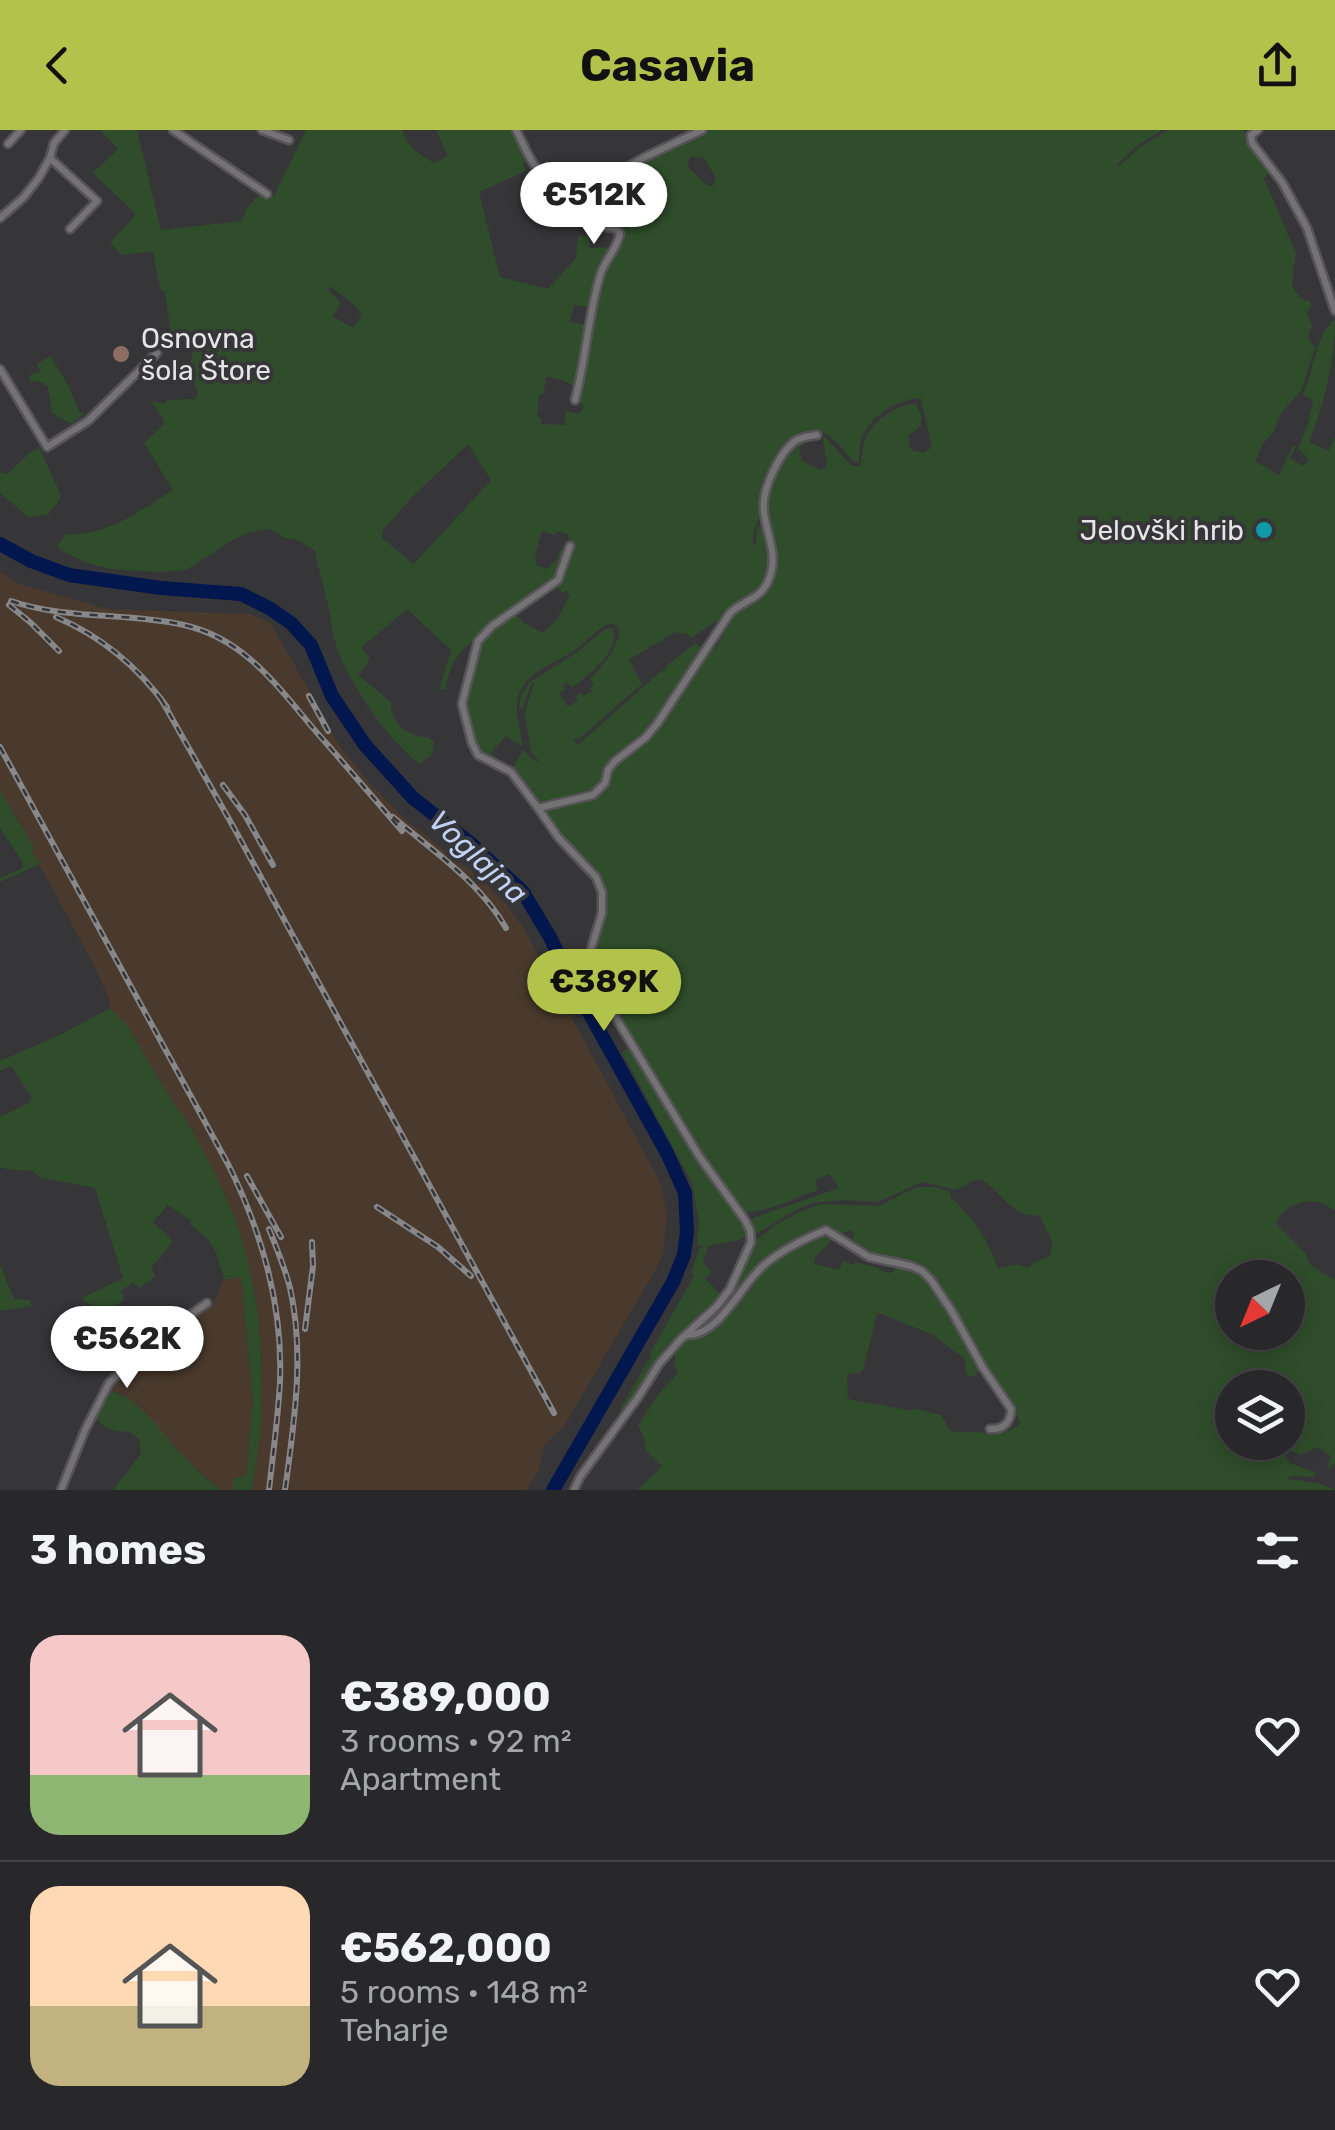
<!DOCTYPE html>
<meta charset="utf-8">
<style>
:root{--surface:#28282a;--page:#343436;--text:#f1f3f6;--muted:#a5a6a8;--line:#444447;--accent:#b2c34b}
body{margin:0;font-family:Rubik,sans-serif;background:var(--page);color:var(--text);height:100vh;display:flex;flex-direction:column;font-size:38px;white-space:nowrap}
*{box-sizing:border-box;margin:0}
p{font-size:32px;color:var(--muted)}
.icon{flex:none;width:55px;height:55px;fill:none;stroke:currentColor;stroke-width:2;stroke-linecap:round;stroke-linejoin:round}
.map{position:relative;height:1360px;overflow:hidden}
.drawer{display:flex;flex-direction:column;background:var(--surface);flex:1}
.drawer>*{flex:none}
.needle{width:65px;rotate:223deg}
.buttons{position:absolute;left:1215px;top:1130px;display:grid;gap:20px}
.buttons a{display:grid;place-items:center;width:90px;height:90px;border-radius:50%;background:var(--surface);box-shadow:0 5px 25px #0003,0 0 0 2px var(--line);font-size:50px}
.price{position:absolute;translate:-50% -85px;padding:0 22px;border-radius:35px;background:#fff;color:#222;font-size:32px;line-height:65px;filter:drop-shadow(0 2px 5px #0008)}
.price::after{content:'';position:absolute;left:50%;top:60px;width:30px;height:22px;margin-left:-15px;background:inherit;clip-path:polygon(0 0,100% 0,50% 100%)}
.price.on{background:var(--accent);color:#111}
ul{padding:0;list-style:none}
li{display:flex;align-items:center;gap:30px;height:250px;padding:0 30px}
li+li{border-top:2px solid var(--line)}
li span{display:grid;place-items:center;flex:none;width:280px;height:200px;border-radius:30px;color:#555}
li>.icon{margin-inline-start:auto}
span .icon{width:120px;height:120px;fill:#fffc;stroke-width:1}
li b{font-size:42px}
h2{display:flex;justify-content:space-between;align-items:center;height:120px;padding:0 30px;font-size:42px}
header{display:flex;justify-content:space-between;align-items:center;height:130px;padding:0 30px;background:var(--accent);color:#111;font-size:45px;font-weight:700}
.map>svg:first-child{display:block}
.industrial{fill:#493a2d}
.green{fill:#2f4d2b;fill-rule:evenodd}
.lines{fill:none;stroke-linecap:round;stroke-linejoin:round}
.river{stroke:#02174d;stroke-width:14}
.minor-casing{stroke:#565457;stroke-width:11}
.minor{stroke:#747275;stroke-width:6}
.rail-casing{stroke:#888789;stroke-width:6}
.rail{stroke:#363538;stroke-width:2.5;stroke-dasharray:8;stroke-linecap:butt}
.education-dot{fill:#8d6e63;stroke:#363538;stroke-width:4}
.culture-dot{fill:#0f9aa8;stroke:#363538;stroke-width:4}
.labels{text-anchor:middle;stroke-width:8;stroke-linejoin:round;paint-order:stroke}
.poi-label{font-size:28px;fill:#e6e5e6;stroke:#363538;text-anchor:start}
.water-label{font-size:30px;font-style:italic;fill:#bfd1f5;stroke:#363538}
</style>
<header><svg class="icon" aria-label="back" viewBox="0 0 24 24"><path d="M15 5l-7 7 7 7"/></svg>Casavia<svg class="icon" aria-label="share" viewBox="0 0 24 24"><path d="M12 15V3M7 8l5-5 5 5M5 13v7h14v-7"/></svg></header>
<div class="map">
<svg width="1335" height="1360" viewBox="0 0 1335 1360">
<rect width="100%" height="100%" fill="#363538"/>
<g class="industrial">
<polygon points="0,442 19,454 108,479 250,484 270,493 312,565 319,584 340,616 368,651 405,689 481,749 508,776 526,802 661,1054 667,1083 663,1124 656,1139 564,1296 544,1316 539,1339 526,1360 252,1360 261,1292 262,1227 255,1166 235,1091 183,984 180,984 126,894 110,878 109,869 95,837 32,721 34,718 0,660"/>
<polygon points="241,1147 253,1271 251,1308 246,1348 230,1360 220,1360 183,1326 140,1279 121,1263 111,1261 104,1254 140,1210 148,1218 213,1174 224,1150"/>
</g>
<g class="green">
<path d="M100 0H137L161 100 241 91 249 75 262 63 274 66 306 0H403C405 16 421 25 434 33L448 26 436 0H514L529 30 523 34 526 41 479 62 500 147 548 159 576 128 578 106 589 105 590 118 614 117 602 135 592 178 574 175 570 192 589 195 583 235 575 257 564 251 546 246 544 263 539 265 537 287 541 288V294L564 295 566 281 579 284 584 277 576 267 587 225 602 144 622 106 619 97 596 90 585 78 589 76 597 83 622 88 636 65 609 51 653 25 689 10 706 0H1162L1137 16 1118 34V37L1139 18 1168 0H1243C1251 14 1262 28 1271 42L1264 48 1296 123 1292 153 1296 163 1304 170 1310 171 1312 176 1307 182 1312 196 1308 208 1315 218 1301 261 1281 283 1274 301 1263 314 1255 331 1279 345 1293 315 1296 317 1290 328 1303 336 1309 330 1298 318 1308 294 1313 271 1303 265C1314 241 1315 205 1335 189 1335 230 1325 273 1309 312L1329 321 1335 307V1080C1330 1078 1325 1074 1319 1072 1301 1069 1282 1077 1276 1094L1306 1124 1310 1135 1335 1150V1332L1329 1341 1328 1335 1331 1326 1317 1317 1301 1325 1289 1320 1285 1325 1290 1333 1316 1343 1314 1347 1289 1346 1288 1349 1318 1353 1335 1360H638L662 1336 646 1321 643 1305 638 1296 656 1267 678 1243 675 1237V1219L683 1211 699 1206 720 1189 762 1140 785 1122 826 1102 835 1106 815 1128 814 1134 839 1140 843 1131 854 1135 855 1132 879 1138V1140L891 1143 899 1135 921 1142 930 1151 947 1175 979 1237 976 1246 971 1247 966 1244 965 1229 931 1204 879 1183 877 1184 863 1240 859 1243 847 1244 848 1269 909 1280 918 1279 941 1285 950 1300 954 1302C975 1300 1008 1309 1021 1292L1015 1284 1017 1280 1011 1275 984 1238 953 1179 933 1149 916 1136 871 1125 872 1122 862 1115 858 1119 851 1112 855 1103 849 1100 843 1104 827 1098 813 1103 777 1123 758 1138 732 1172 701 1202 697 1201 696 1199 733 1162 756 1110 776 1095 799 1082 822 1074 879 1076 917 1057H935L950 1062V1067C973 1086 988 1110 998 1138L1018 1134 1027 1138 1051 1124 1052 1111 1039 1085C1014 1089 1000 1061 982 1050H976L956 1060 922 1052 878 1072 843 1070 813 1073 795 1080 755 1105 752 1104 750 1094 753 1088 839 1058 830 1044 815 1050 818 1060C794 1068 768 1083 743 1082L704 1028 594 847C592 840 590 832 590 824 592 799 612 781 603 755 592 727 557 712 544 680 561 673 587 675 601 661 608 654 609 643 616 635 627 621 643 612 655 599 668 585 679 565 689 548 691 544 693 539 696 535 701 527 712 522 718 514 724 505 726 495 730 486 738 469 762 475 773 446 782 422 769 403 766 380 763 358 784 318 804 310L805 314 799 318 802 331 821 340 827 336 823 310 824 306 851 335 859 337C863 327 862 315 867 305 876 289 899 273 916 274L921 285V296L908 306 911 320 924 323 932 317 921 270 920 268C899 270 877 282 865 301 860 309 859 322 859 332L856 333C845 325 836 305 821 303 789 298 771 336 764 361 762 369 763 378 760 385 756 397 752 402 753 415H756L757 398 764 392 772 427 768 446 761 460 734 475 725 488 711 494 692 508 686 504 675 502 629 530 642 554 579 609 573 610 578 615 660 542 667 539 666 536 696 513 701 518 658 590 614 629 607 637 599 659 592 664 541 677 514 640V635L523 620 536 632 539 631 531 622 525 583 534 553H532L523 578 519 579 521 565 530 552 579 521 601 502 608 498H613C620 522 589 545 572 558L567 552 563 556 565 559 559 563 568 577 578 570 576 566 581 562 584 566 592 561 590 558 594 555 590 549C603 536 618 519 619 499 615 493 611 493 604 496 593 504 584 514 572 522 553 534 524 543 518 568 514 584 522 601 522 617L506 606 491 623 500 632 498 634 489 630 476 619 465 577 479 512 492 499 514 483 525 494 543 503 556 491 570 465 566 460 563 463 555 456C568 440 574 422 568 404L557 401 555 405 542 401 535 426 537 435 547 439 557 429 560 420H566C565 428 564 436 559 443 546 462 520 473 501 486 487 496 473 511 460 523 451 532 448 548 445 560L439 559 451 520 407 479 363 516 362 519 370 527 367 531 368 533 358 545 391 572C389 591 409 608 428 607L434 612 432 625 420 634C390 613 356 562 341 528 333 511 332 493 328 475 324 456 318 439 315 421L299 411 283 407 270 399 250 402 233 410 186 440 159 442 111 439 87 433 60 420 58 415 66 404C106 407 141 380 173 360L144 313 164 294 162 287 151 271 165 274 167 270 196 269 198 262C188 243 188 226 200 208L189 204 179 211 173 219 165 162 160 158 153 121 122 125 110 113 136 84 93 43 118 19ZM692 27 704 28 716 48 712 56H708L688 37 689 29ZM330 156C340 165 357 173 362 185L353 198 333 186 341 173 328 159ZM468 314 491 350 414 434 382 408 383 400 414 365ZM1232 1148H1288V1202H1232ZM1232 1258H1288V1312H1232Z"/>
<polygon points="50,226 69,257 80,283 85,283 72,294 52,283 48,257 40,251 31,252 29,248 32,244 40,242 37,234"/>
<path d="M39 317 60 363V370L47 385 28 387 0 363V342L7 344C19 335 26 324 39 317Z"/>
<polygon points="0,660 34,718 32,722 40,734 0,752 0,748 23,738 23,733 0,698"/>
<path d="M110 878 126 894 180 984H183C201 1017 220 1051 234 1087 259 1152 264 1223 261 1291 260 1314 255 1337 252 1360H230L234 1358 232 1352 237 1347H246L253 1271 241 1147 224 1150C217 1123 214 1110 190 1095L191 1091 168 1075 153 1092 173 1111 160 1128 151 1137 155 1146 139 1158 133 1152 120 1162 125 1168 110 1183 140 1210 137 1214 82 1168 123 1148 95 1058 41 1048 30 1039 29 1041 0 1038V987L29 973 32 968 11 936 0 941V931L62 904Z"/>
<polygon points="629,918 699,1030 739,1085 748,1104 739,1110 708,1116 703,1132 711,1142 705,1149 723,1167 678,1209 625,1282 620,1279 651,1226 650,1223 694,1146 691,1144 699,1119 704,1116 697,1115 699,1091 692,1053 622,922"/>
<polygon points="0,1135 14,1169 30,1170 32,1176 0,1181"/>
<path d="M111 1261C139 1267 164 1307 183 1326 195 1338 207 1349 220 1360H113L141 1324 139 1309 128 1301C113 1303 106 1299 96 1289L105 1266Z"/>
</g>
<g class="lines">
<polyline class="river" points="0,414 31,431 69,445 161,458 241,464 269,478 291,493 311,515 332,566 365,615 413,668 469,712 523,762 550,807 566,841 667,1023 685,1063 687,1102 684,1125 673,1152 553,1360"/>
<g class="minor-casing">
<g id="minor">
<polyline points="173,0 267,64"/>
<polyline points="262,0 289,10"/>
<path d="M516 0C536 39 535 48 578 64 584 78 590 92 605 97 620 101 609 93 620 103 618 119 604 130 600 146 588 186 586 229 575 270"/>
<polyline points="1258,0 1251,5 1252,13 1282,52 1307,98 1335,181"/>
<polyline points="8,14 21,0"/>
<polyline points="50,28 97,71 70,99"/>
<polyline points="578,64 647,26 702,0"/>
<polyline points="0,88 23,68 38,49 50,28 54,13 65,0"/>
<polyline points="0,239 47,317 88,291 157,223"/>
<path d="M570 416 558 450 492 496 478 511 462 574 472 613 478 625 511 642 538 678 593 665 605 653 608 640 615 631 645 608 657 594 730 483C743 470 762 469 769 449 779 424 766 405 764 381 761 361 779 323 795 311 801 307 809 306 817 305"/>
<polyline points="538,678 558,707 596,747 602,762 602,783 588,829 598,858 699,1026 745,1090 750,1100 751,1112 730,1159 717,1176 680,1210 659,1234 639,1266 580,1347 574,1360"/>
<path d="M687 1205C719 1206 741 1155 763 1136 781 1120 804 1109 826 1100L869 1127 911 1136 922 1141 931 1150 951 1180 983 1238 1011 1279C1011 1292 1003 1300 990 1299"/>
<polyline points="61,1360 85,1300 109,1253 146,1217 207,1173"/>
</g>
</g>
<use href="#minor" class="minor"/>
<g class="rail-casing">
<g id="rail">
<path d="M11 471C67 490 127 482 184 495 251 510 284 567 327 614 352 643 377 672 402 701"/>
<polyline points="9,475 30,492 59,521"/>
<path d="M56 487C103 507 138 537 167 577"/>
<polyline points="309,566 328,601"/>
<polyline points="161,569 234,698 554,1283"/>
<path d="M0 617 229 1036C262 1103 283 1177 280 1252 278 1288 273 1324 269 1360"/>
<polyline points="223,655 245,685 273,735"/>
<path d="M393 687C434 722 479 751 506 798"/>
<polyline points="247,1046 281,1107"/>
<polyline points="377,1077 438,1117 471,1146"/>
<path d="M269 1099C277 1119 285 1138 290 1158 305 1224 294 1294 285 1360"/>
<polyline points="305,1199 313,1136 312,1112"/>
</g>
</g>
<use href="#rail" class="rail"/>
</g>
<circle class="education-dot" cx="121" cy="224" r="10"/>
<circle class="culture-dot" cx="1264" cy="400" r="10"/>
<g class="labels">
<g class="poi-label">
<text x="141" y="218">Osnovna<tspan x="141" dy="32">šola Štore</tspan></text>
<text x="1244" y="410" text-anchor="end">Jelovški hrib</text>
</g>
<g class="water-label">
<text transform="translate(478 727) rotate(43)" y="10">Voglajna</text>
</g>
</g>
</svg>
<div class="buttons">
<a><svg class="needle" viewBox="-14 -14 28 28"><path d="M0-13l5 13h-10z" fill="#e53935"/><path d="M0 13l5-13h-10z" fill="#a5a6a8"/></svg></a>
<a><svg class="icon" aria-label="layers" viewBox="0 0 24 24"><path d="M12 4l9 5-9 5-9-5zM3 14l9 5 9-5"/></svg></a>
</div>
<b class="price" style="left:594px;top:117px">€512K</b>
<b class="price on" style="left:604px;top:904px">€389K</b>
<b class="price" style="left:127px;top:1261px">€562K</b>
</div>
<section class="drawer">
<h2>3 homes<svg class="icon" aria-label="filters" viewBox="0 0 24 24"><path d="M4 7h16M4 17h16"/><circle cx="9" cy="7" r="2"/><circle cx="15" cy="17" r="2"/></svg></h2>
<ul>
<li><span style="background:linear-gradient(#f6c9c9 70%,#8fb573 0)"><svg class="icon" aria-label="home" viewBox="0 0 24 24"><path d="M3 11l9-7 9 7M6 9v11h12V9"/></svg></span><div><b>€389,000</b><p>3 rooms · 92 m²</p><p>Apartment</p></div><svg class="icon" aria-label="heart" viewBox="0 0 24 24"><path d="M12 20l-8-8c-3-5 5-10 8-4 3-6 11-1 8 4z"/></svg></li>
<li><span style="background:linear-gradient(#ffd9b3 60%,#c2b280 0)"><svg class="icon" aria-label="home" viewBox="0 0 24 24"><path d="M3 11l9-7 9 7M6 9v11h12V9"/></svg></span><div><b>€562,000</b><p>5 rooms · 148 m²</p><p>Teharje</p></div><svg class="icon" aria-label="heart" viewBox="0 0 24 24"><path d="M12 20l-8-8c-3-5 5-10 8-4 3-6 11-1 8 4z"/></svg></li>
</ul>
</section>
